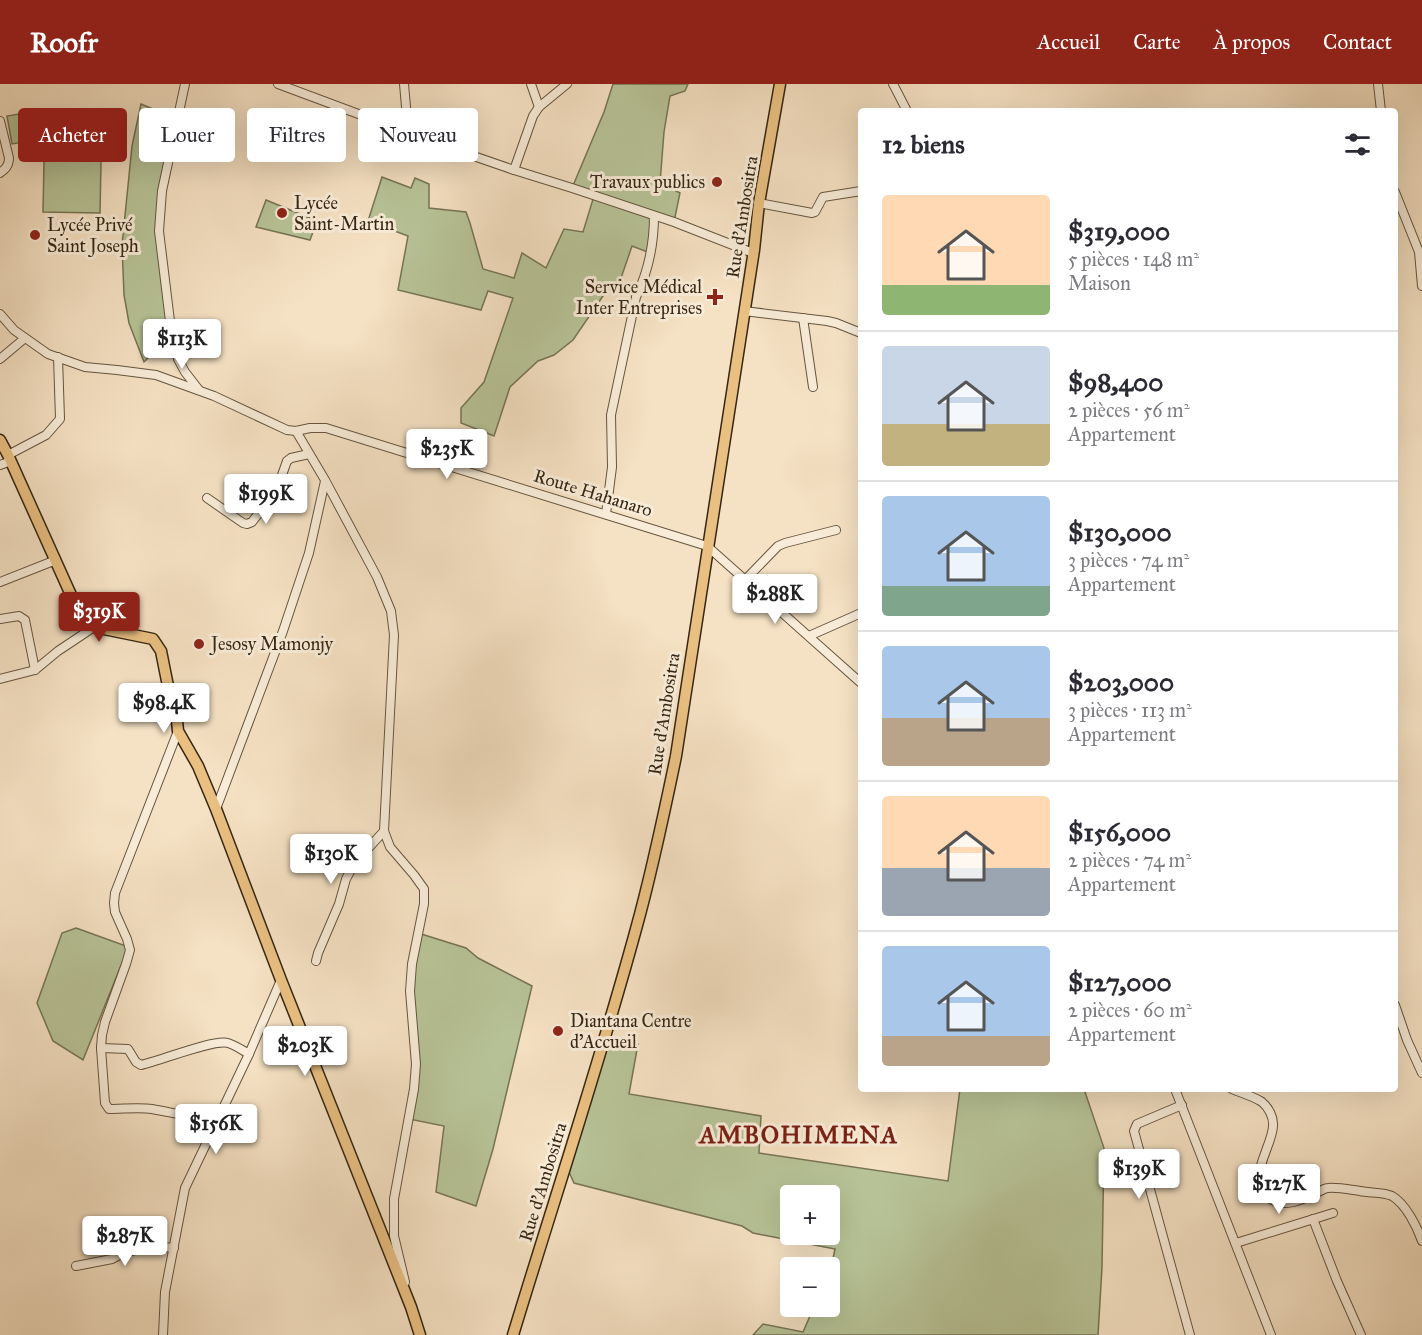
<!DOCTYPE html>
<html lang="fr">
<meta charset="utf-8">
<style>
:root{--surface:#fff;--page:#f2f2f3;--text:#2b2b33;--muted:#7c7c81;--line:#e1e1e2;--accent:#8f2418}
body{margin:0;font-family:"IM FELL Great Primer",serif;background:var(--page);color:var(--text);height:100vh;display:flex;flex-direction:column;font-size:22px;white-space:nowrap}
*{box-sizing:border-box;margin:0}
p{font-size:20px;color:var(--muted)}
.icon{flex:none;width:33px;height:33px;fill:none;stroke:currentColor;stroke-width:2;stroke-linecap:round;stroke-linejoin:round}
.map{position:relative;flex:1;overflow:hidden}
.side{position:absolute;left:858px;top:24px;width:540px;height:984px;display:flex;flex-direction:column;background:var(--surface);border-radius:6px;box-shadow:0 6px 24px #0002}
.side>*{flex:none}
.banner{position:absolute;left:18px;top:24px;width:570px;height:54px;display:flex;gap:12px}
.fabs{position:absolute;left:780px;top:1101px;display:grid;gap:12px}
.fabs a{display:grid;place-items:center;width:60px;height:60px;border-radius:6px;background:var(--surface);box-shadow:0 6px 24px #0002;font-size:30px}
.price{position:absolute;translate:-50% -51px;padding:0 14px;border-radius:6px;background:#fff;color:#222;font-size:20px;line-height:39px;filter:drop-shadow(0 2px 3px #0008)}
.price::after{content:'';position:absolute;left:50%;top:36px;width:18px;height:14px;margin-left:-9px;background:inherit;clip-path:polygon(0 0,100% 0,50% 100%)}
.price.current{background:var(--accent);color:#fff}
ul{padding:0;list-style:none}
li{display:flex;align-items:center;gap:18px;height:150px;padding:0 24px}
li+li{border-top:2px solid var(--line)}
li span{display:grid;place-items:center;flex:none;width:168px;height:120px;border-radius:6px;color:#555}
li>.icon{margin-inline-start:auto}
span .icon{width:72px;height:72px;fill:#fffc;stroke-width:1}
li b{font-size:26px}
h2{display:flex;justify-content:space-between;align-items:center;height:72px;padding:0 24px;font-size:26px}
.tag{padding:0 21px;border-radius:6px;background:var(--surface);box-shadow:0 6px 24px #0002;font-size:21px;line-height:54px}
.tag.current{background:var(--accent);color:#fff}
header{display:flex;align-items:center;gap:36px;box-sizing:border-box;height:84px;padding:0 30px;background:var(--accent);color:#fff}
header strong{font-size:28px}
nav{display:flex;gap:33px;margin-inline-start:auto;font-size:21px}
.map>svg:first-child{display:block}
.green{fill:#b7c397;stroke:#767455;stroke-width:1.5;fill-rule:evenodd}
.lines{fill:none;stroke-linecap:round;stroke-linejoin:round}
.minor-casing{stroke:#65553f;stroke-width:10}
.major-casing{stroke:#352613;stroke-width:13}
.minor{stroke:#f8ecd8;stroke-width:8}
.major{stroke:#eac082;stroke-width:10}
.poi-dot{fill:#8f2418;stroke:#f8ecd8;stroke-width:2}
.labels{text-anchor:middle;stroke-width:6;stroke-linejoin:round;paint-order:stroke}
.poi-label{font-size:18px;fill:#352613;stroke:#f8ecd8;text-anchor:start}
.street-label{font-size:18px;fill:#352613;stroke:#f8ecd8}
.district-label{font-size:24px;font-weight:bold;letter-spacing:1.5px;fill:#7a1f14;stroke:#f8ecd8}
</style>
<header>
<strong>Roofr</strong>
<nav><a>Accueil</a><a>Carte</a><a>À propos</a><a>Contact</a></nav>
</header>
<div class="map">
<svg width="1422" height="1251" viewBox="0 0 1422 1251">
<rect width="100%" height="100%" fill="#f5e1c3"/>
<filter id="stains"><feTurbulence type="fractalNoise" baseFrequency=".00333" numOctaves="4"/><feColorMatrix values="0 0 0 0 .2 0 0 0 0 .09 0 0 0 0 .02 0 0 0 .5 -.17"/></filter>
<radialGradient id="worn" r=".72"><stop offset=".6" stop-color="#630" stop-opacity="0"/><stop offset="1" stop-color="#630" stop-opacity=".3"/></radialGradient>
<g class="green">
<polygon points="613,0 688,0 685,7 670,12 664,48 660,99 680,109 674,138 654,132 650,169 632,162 621,194 605,209 573,256 554,271 538,277 510,303 494,352 461,339 461,324 484,298 513,214 488,207 481,226 398,206 408,152 368,137 382,93 411,104 415,94 429,100 429,124 466,128 470,139 483,185 514,194 522,169 546,184 564,145 583,148 594,112 572,104 604,28"/>
<polygon points="141,20 177,35 159,147 175,263 159,263 144,278 129,239 124,211 122,161 132,62"/>
<polygon points="45,27 102,28 100,129 43,128"/>
<polygon points="25,29 30,57 12,60 7,32"/>
<polygon points="266,116 317,137 310,156 256,143"/>
<polygon points="76,844 126,862 126,869 83,976 53,957 37,919 62,849"/>
<polygon points="418,849 466,864 478,874 532,902 493,1065 476,1122 436,1108 444,1042 409,1035 414,1005 410,907"/>
<path d="M610 954 638 960 629 1010 761 1032 759 1069 948 1097 960 1005H1084L1104 1064 1102 1183 1098 1251H753L763 1240 803 1248 814 1223 830 1222V1188L835 1165 753 1149 742 1142 574 1099 569 1088ZM790 1112H830V1150H790Z"/>
</g>
<g class="lines">
<g class="minor-casing">
<g id="minor">
<polyline points="185,0 162,107 159,147 170,237 175,263 178,275 185,288 199,306"/>
<polyline points="278,0 439,60 514,86 572,104 674,138 753,169"/>
<polyline points="404,0 407,34 405,47"/>
<polyline points="531,0 539,23"/>
<polyline points="893,0 907,27"/>
<polyline points="1378,0 1381,27"/>
<path d="M0 37 9 74C9 82 5 85 0 89"/>
<polyline points="514,86 533,32 539,23 567,0"/>
<polyline points="1395,108 1419,168 1422,202"/>
<polyline points="759,119 812,129 815,128 823,113 861,107"/>
<polyline points="744,227 827,237 836,239 861,249"/>
<polyline points="0,230 14,246 48,270 85,283 117,286 156,291 214,312 287,346 296,347 310,344 326,344 707,462 861,599"/>
<polyline points="803,234 813,303"/>
<polyline points="0,275 25,254"/>
<polyline points="296,347 325,396 377,493 391,527 394,551 384,747 390,763 414,791 424,805 424,820 412,880 410,907 416,980 414,1005 394,1115 394,1152 405,1198"/>
<polyline points="8,371 46,351 60,335 58,273"/>
<polyline points="0,381 11,377"/>
<polyline points="207,414 243,439 247,440 252,438 277,405 287,377 291,374 309,370"/>
<path d="M606 430 612 383 611 331 636 213C648 188 654 160 654 132"/>
<polyline points="745,496 778,462 785,459 836,446"/>
<polyline points="0,498 56,476"/>
<polyline points="0,535 19,532 25,536 35,586"/>
<polyline points="809,552 861,529"/>
<polyline points="0,595 35,586 58,567 94,543"/>
<path d="M178 647 115 809 114 819 115 828 127 855 130 866 126 880 105 938 102 951 101 964 105 1019 109 1025C123 1025 140 1023 152 1025 175 1029 195 1035 218 1035"/>
<polyline points="216,725 283,547 309,469 325,397"/>
<polyline points="316,877 318,869 339,820 346,795 354,780 384,747"/>
<polyline points="1395,921 1407,956 1422,989"/>
<path d="M101 964 128 965 136 978 141 981C160 977 213 955 228 959 235 961 242 966 249 970"/>
<polyline points="1175,1005 1271,1251"/>
<path d="M1232 1005C1241 1009 1253 1012 1262 1018 1268 1023 1274 1033 1273 1042 1273 1062 1241 1102 1272 1116 1287 1123 1302 1116 1316 1109 1320 1108 1324 1104 1328 1104 1337 1103 1352 1106 1360 1107 1370 1109 1384 1108 1392 1112 1406 1120 1417 1143 1422 1157"/>
<polyline points="1182,1021 1137,1040 1134,1047 1190,1251"/>
<polyline points="1313,1135 1337,1197 1361,1251"/>
<polyline points="1236,1159 1333,1129"/>
<polyline points="76,1182 112,1175 123,1169 153,1162 174,1164"/>
<polyline points="163,1251 165,1208 185,1104 249,970 281,896"/>
</g>
</g>
<g class="major-casing">
<g id="major">
<polyline points="0,356 8,371 80,531 94,543 153,555 161,567 170,612 177,637 178,647 198,682 216,725 281,896 411,1223 420,1251"/>
<path d="M513 1251C554 1116 599 981 636 845 652 788 664 730 676 672L754 166 759 119 780 0"/>
</g>
</g>
<use href="#minor" class="minor"/>
<use href="#major" class="major"/>
</g>
<g class="poi-dot">
<circle cx="717" cy="98" r="6"/>
<circle cx="282" cy="129" r="6"/>
<circle cx="35" cy="151" r="6"/>
<path d="M712 204h6v6h6v6h-6v6h-6v-6h-6v-6h6z"/>
<circle cx="199" cy="560" r="6"/>
<circle cx="558" cy="947" r="6"/>
</g>
<g class="labels">
<g class="poi-label">
<text x="705" y="104" text-anchor="end">Travaux publics</text>
<text x="294" y="125">Lycée<tspan x="294" dy="21">Saint-Martin</tspan></text>
<text x="47" y="147">Lycée Privé<tspan x="47" dy="21">Saint Joseph</tspan></text>
<text x="702" y="209" text-anchor="end">Service Médical<tspan x="702" dy="21">Inter Entreprises</tspan></text>
<text x="211" y="566">Jesosy Mamonjy</text>
<text x="570" y="943">Diantana Centre<tspan x="570" dy="21">d'Accueil</tspan></text>
</g>
<g class="street-label">
<text transform="translate(742 133) rotate(-81)" y="6">Rue d'Ambositra</text>
<text transform="translate(593 409) rotate(17)" y="6">Route Hahanaro</text>
<text transform="translate(664 630) rotate(-81)" y="6">Rue d'Ambositra</text>
<text transform="translate(543 1098) rotate(-73)" y="6">Rue d'Ambositra</text>
</g>
<g class="district-label">
<text x="799" y="1059">AMBOHIMENA</text>
</g>
</g>
<rect width="100%" height="100%" filter="url(#stains)"/>
<rect width="100%" height="100%" fill="url(#worn)"/>
</svg>
<div class="fabs">
<a>+</a>
<a>−</a>
</div>
<b class="price" style="left:182px;top:286px">$113K</b>
<b class="price" style="left:447px;top:396px">$235K</b>
<b class="price" style="left:266px;top:441px">$199K</b>
<b class="price" style="left:775px;top:541px">$288K</b>
<b class="price current" style="left:99px;top:559px">$319K</b>
<b class="price" style="left:164px;top:650px">$98.4K</b>
<b class="price" style="left:331px;top:801px">$130K</b>
<b class="price" style="left:305px;top:993px">$203K</b>
<b class="price" style="left:216px;top:1071px">$156K</b>
<b class="price" style="left:1139px;top:1116px">$139K</b>
<b class="price" style="left:1279px;top:1131px">$127K</b>
<b class="price" style="left:125px;top:1183px">$287K</b>
<div class="banner">
<a class="tag current">Acheter</a>
<a class="tag">Louer</a>
<a class="tag">Filtres</a>
<a class="tag">Nouveau</a>
</div>
<section class="side">
<h2>12 biens<svg class="icon" aria-label="filters" viewBox="0 0 24 24"><path d="M4 7h16M4 17h16"/><circle cx="9" cy="7" r="2"/><circle cx="15" cy="17" r="2"/></svg></h2>
<ul>
<li><span style="background:linear-gradient(#ffd9b3 75%,#8fb573 0)"><svg class="icon" aria-label="home" viewBox="0 0 24 24"><path d="M3 11l9-7 9 7M6 9v11h12V9"/></svg></span><div><b>$319,000</b><p>5 pièces · 148 m²</p><p>Maison</p></div></li>
<li><span style="background:linear-gradient(#c9d6e8 65%,#c2b280 0)"><svg class="icon" aria-label="home" viewBox="0 0 24 24"><path d="M3 11l9-7 9 7M6 9v11h12V9"/></svg></span><div><b>$98,400</b><p>2 pièces · 56 m²</p><p>Appartement</p></div></li>
<li><span style="background:linear-gradient(#a9c7e8 75%,#7fa58c 0)"><svg class="icon" aria-label="home" viewBox="0 0 24 24"><path d="M3 11l9-7 9 7M6 9v11h12V9"/></svg></span><div><b>$130,000</b><p>3 pièces · 74 m²</p><p>Appartement</p></div></li>
<li><span style="background:linear-gradient(#a9c7e8 60%,#b9a48a 0)"><svg class="icon" aria-label="home" viewBox="0 0 24 24"><path d="M3 11l9-7 9 7M6 9v11h12V9"/></svg></span><div><b>$203,000</b><p>3 pièces · 113 m²</p><p>Appartement</p></div></li>
<li><span style="background:linear-gradient(#ffd9b3 60%,#9aa5b1 0)"><svg class="icon" aria-label="home" viewBox="0 0 24 24"><path d="M3 11l9-7 9 7M6 9v11h12V9"/></svg></span><div><b>$156,000</b><p>2 pièces · 74 m²</p><p>Appartement</p></div></li>
<li><span style="background:linear-gradient(#a9c7e8 75%,#b9a48a 0)"><svg class="icon" aria-label="home" viewBox="0 0 24 24"><path d="M3 11l9-7 9 7M6 9v11h12V9"/></svg></span><div><b>$127,000</b><p>2 pièces · 60 m²</p><p>Appartement</p></div></li>
</ul>
</section>
</div>
